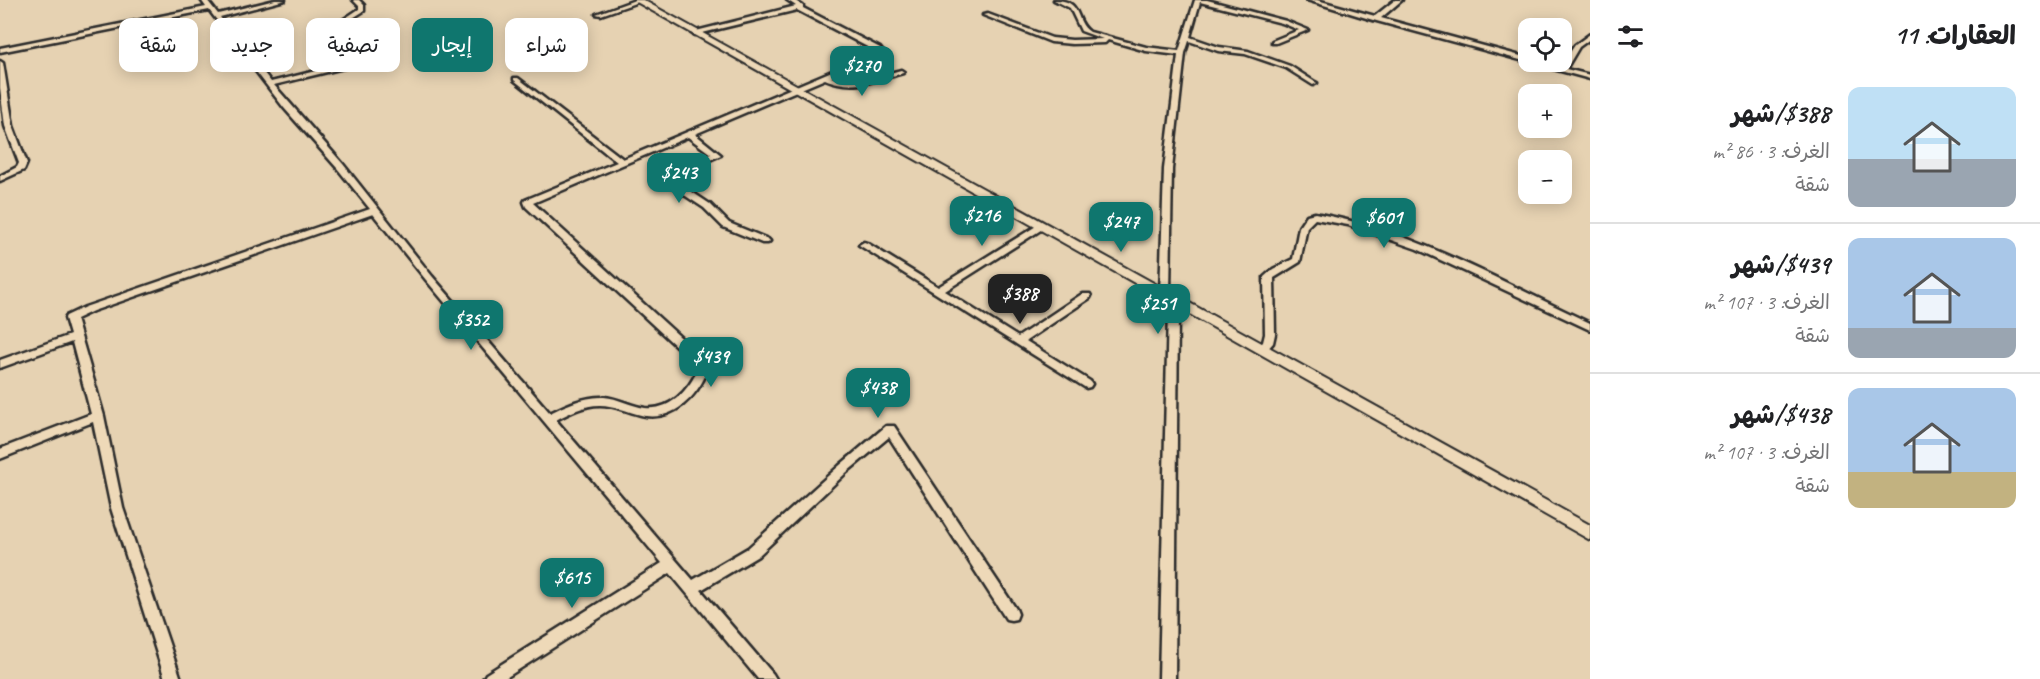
<!DOCTYPE html>
<html lang="ar">
<meta charset="utf-8">
<style>
:root{--surface:#fff;--page:#f2f2f2;--text:#202124;--muted:#757577;--line:#e0e0e0;--accent:#0f766e}
body{margin:0;font-family:Caveat,"Playpen Sans Arabic",sans-serif;background:var(--page);color:var(--text);direction:rtl;height:100vh;display:flex;flex-direction:column;font-size:22px;white-space:nowrap}
*{box-sizing:border-box;margin:0}
p{font-size:20px;color:var(--muted)}
.icon{flex:none;width:33px;height:33px;fill:none;stroke:currentColor;stroke-width:2;stroke-linecap:round;stroke-linejoin:round}
.map{position:relative;flex:1;overflow:hidden;direction:ltr}
.drawer{display:flex;flex-direction:column;background:var(--surface);width:450px}
.drawer>*{flex:none}
.top-card{position:absolute;left:18px;top:18px;width:570px;height:54px;direction:rtl;display:flex;gap:12px}
.buttons{position:absolute;left:1518px;top:18px;display:grid;gap:12px}
.buttons a{display:grid;place-items:center;width:54px;height:54px;border-radius:12px;background:var(--surface);box-shadow:0 3px 15px #0003;font-size:30px}
.price{position:absolute;translate:-50% -51px;padding:0 14px;border-radius:12px;background:var(--accent);color:#fff;font-size:20px;line-height:39px;filter:drop-shadow(0 2px 3px #0008)}
.price::after{content:'';position:absolute;left:50%;top:36px;width:18px;height:14px;margin-left:-9px;background:inherit;clip-path:polygon(0 0,100% 0,50% 100%)}
.price.current{background:#222;color:#fff}
ul{padding:0;list-style:none}
li{display:flex;align-items:center;gap:18px;height:150px;padding:0 24px}
li+li{border-top:2px solid var(--line)}
li span{display:grid;place-items:center;flex:none;width:168px;height:120px;border-radius:12px;color:#555}
li>.icon{margin-inline-start:auto}
span .icon{width:72px;height:72px;fill:#fffc;stroke-width:1}
li b{font-size:26px}
h2{display:flex;justify-content:space-between;align-items:center;height:72px;padding:0 24px;font-size:26px}
.pill{padding:0 21px;border-radius:12px;background:var(--surface);box-shadow:0 3px 15px #0003;font-size:21px;line-height:54px}
.pill.current{background:var(--accent);color:#fff}
main{display:flex;flex:1;min-height:0}
.map>svg:first-child{display:block}
.lines{fill:none;stroke-linecap:round;stroke-linejoin:round}
.street-casing{stroke:#2b2b2b;stroke-width:5}
.secondary-casing{stroke:#2b2b2b;stroke-width:4}
.street{fill:#eed9b8;fill-rule:evenodd}
.secondary{fill:#eed9b8;fill-rule:evenodd}
</style>
<main>
<section class="drawer">
<h2>العقارات: 11<svg class="icon" aria-label="filters" viewBox="0 0 24 24"><path d="M4 7h16M4 17h16"/><circle cx="9" cy="7" r="2"/><circle cx="15" cy="17" r="2"/></svg></h2>
<ul>
<li><span style="background:linear-gradient(#bfe0f5 60%,#9aa5b1 0)"><svg class="icon" aria-label="home" viewBox="0 0 24 24"><path d="M3 11l9-7 9 7M6 9v11h12V9"/></svg></span><div><b>$388/شهر</b><p>الغرف: 3 · 86 m²</p><p>شقة</p></div></li>
<li><span style="background:linear-gradient(#a9c7e8 75%,#9aa5b1 0)"><svg class="icon" aria-label="home" viewBox="0 0 24 24"><path d="M3 11l9-7 9 7M6 9v11h12V9"/></svg></span><div><b>$439/شهر</b><p>الغرف: 3 · 107 m²</p><p>شقة</p></div></li>
<li><span style="background:linear-gradient(#a9c7e8 70%,#c2b280 0)"><svg class="icon" aria-label="home" viewBox="0 0 24 24"><path d="M3 11l9-7 9 7M6 9v11h12V9"/></svg></span><div><b>$438/شهر</b><p>الغرف: 3 · 107 m²</p><p>شقة</p></div></li>
</ul>
</section>
<div class="map">
<svg width="1590" height="679" viewBox="0 0 1590 679">
<rect width="100%" height="100%" fill="#e6d2b2"/>
<filter id="ink" filterUnits="userSpaceOnUse"><feTurbulence type="fractalNoise" baseFrequency=".0167" numOctaves="2"/><feDisplacementMap in="SourceGraphic" scale="12" xChannelSelector="R" yChannelSelector="G"/><feConvolveMatrix kernelMatrix="1 2 1 2 8 2 1 2 1" color-interpolation-filters="sRGB"/></filter>
<g filter="url(#ink)">
<g class="lines">
<g class="street-casing">
<g id="street">
<path d="M201 0H207L218 14 275 0H285L220 17 271 82 356 61 376 59C372 49 350 29 341 21L359 9V6L353 0H359L364 5V11L348 21C355 26 358 29 362 35 370 45 383 49 382 62L356 65 274 85 343 164 432 276 550 413C566 405 585 396 604 397 618 398 631 406 645 408 670 411 689 390 698 369L692 361 526 207 524 202 525 200 617 162 514 80V78H518L623 159 877 52 797 10 694 35 691 33 692 32 796 6 787 0H794L803 6V8L880 48 884 53 883 54 831 77C855 86 877 76 901 70L904 72 903 73C874 81 854 91 825 79L695 134 721 155 676 175 674 180 710 204 729 223 768 239 770 241 768 243H762L723 227 704 208 666 183 665 181 670 171 711 154 688 137 533 203 700 355 708 369C698 396 673 423 641 415 628 412 614 405 600 405 584 405 569 413 556 420L693 580 748 548 839 466 886 426H894L1016 609 1018 614 1016 619 1011 620 1006 619 889 437 847 472 758 556 701 590 773 674 776 679H758L670 573 504 679H483L486 674 662 563 426 280 373 214 93 311 76 319 104 416 123 508 181 679H165L111 508 93 422 0 459V449L91 414 72 342 0 368V360L70 335 65 318 66 316 85 307 370 209 337 168 284 108 209 10 0 52V48L206 7Z"/>
<polygon points="635,0 641,1 601,15 596,14"/>
<path d="M1054 0C1084 0 1073 21 1090 32L1146 47 1179 51 1195 0H1207L1286 21 1308 30 1276 43H1272V41L1299 30 1282 23 1200 2 1190 37 1219 47 1248 51 1290 66 1315 82 1317 83 1313 85 1286 68 1245 54 1218 51 1189 41 1185 53 1172 169 1170 295 1178 311 1175 679H1159L1168 311 1160 295 1164 169 1178 55 1146 51 1108 40 1105 43 1072 44 1051 42 983 15 988 14 1052 38 1072 40 1103 39 1081 31 1070 8Z"/>
<polygon points="1307,0 1317,0 1375,16 1395,0 1402,0 1381,18 1528,58 1528,62 1539,62 1560,67 1575,45 1590,34 1590,39 1579,47 1566,69 1590,75 1590,79 1373,20"/>
<polygon points="0,61 3,63 13,126 27,163 24,170 0,181 0,176 17,167 19,163 5,126 0,88"/>
<path d="M1315 213C1340 218 1366 224 1390 232 1459 257 1524 292 1590 323V330L1417 249 1348 225 1315 219 1307 227 1300 262 1274 278 1275 334 1273 343 1265 352H1257L1256 349 1263 342 1265 334 1264 277 1273 269 1293 259 1299 227 1307 215Z"/>
<polygon points="1041,223 1045,226 1044,228 945,291 1018,337 1082,294 1090,294 1091,296 1090,298 1026,341 1090,381 1092,384 1090,387 1086,388 859,245 864,242 867,243 938,287"/>
</g>
</g>
<g class="secondary-casing">
<polygon id="secondary" points="633,0 643,0 1590,525 1590,540"/>
</g>
<use href="#street" class="street"/>
<use href="#secondary" class="secondary"/>
</g>
</g>
</svg>
<div class="buttons">
<a><svg class="icon" aria-label="locate" viewBox="0 0 24 24"><circle cx="12" cy="12" r="6"/><path d="M12 2v4M12 18v4M2 12h4M18 12h4"/></svg></a>
<a>+</a>
<a>−</a>
</div>
<b class="price" style="left:862px;top:97px">$270</b>
<b class="price" style="left:679px;top:204px">$243</b>
<b class="price" style="left:982px;top:247px">$216</b>
<b class="price" style="left:1384px;top:249px">$601</b>
<b class="price" style="left:1121px;top:253px">$247</b>
<b class="price current" style="left:1020px;top:325px">$388</b>
<b class="price" style="left:1158px;top:335px">$251</b>
<b class="price" style="left:471px;top:351px">$352</b>
<b class="price" style="left:711px;top:388px">$439</b>
<b class="price" style="left:878px;top:419px">$438</b>
<b class="price" style="left:572px;top:609px">$615</b>
<div class="top-card">
<a class="pill">شراء</a>
<a class="pill current">إيجار</a>
<a class="pill">تصفية</a>
<a class="pill">جديد</a>
<a class="pill">شقة</a>
</div>
</div>
</main>
